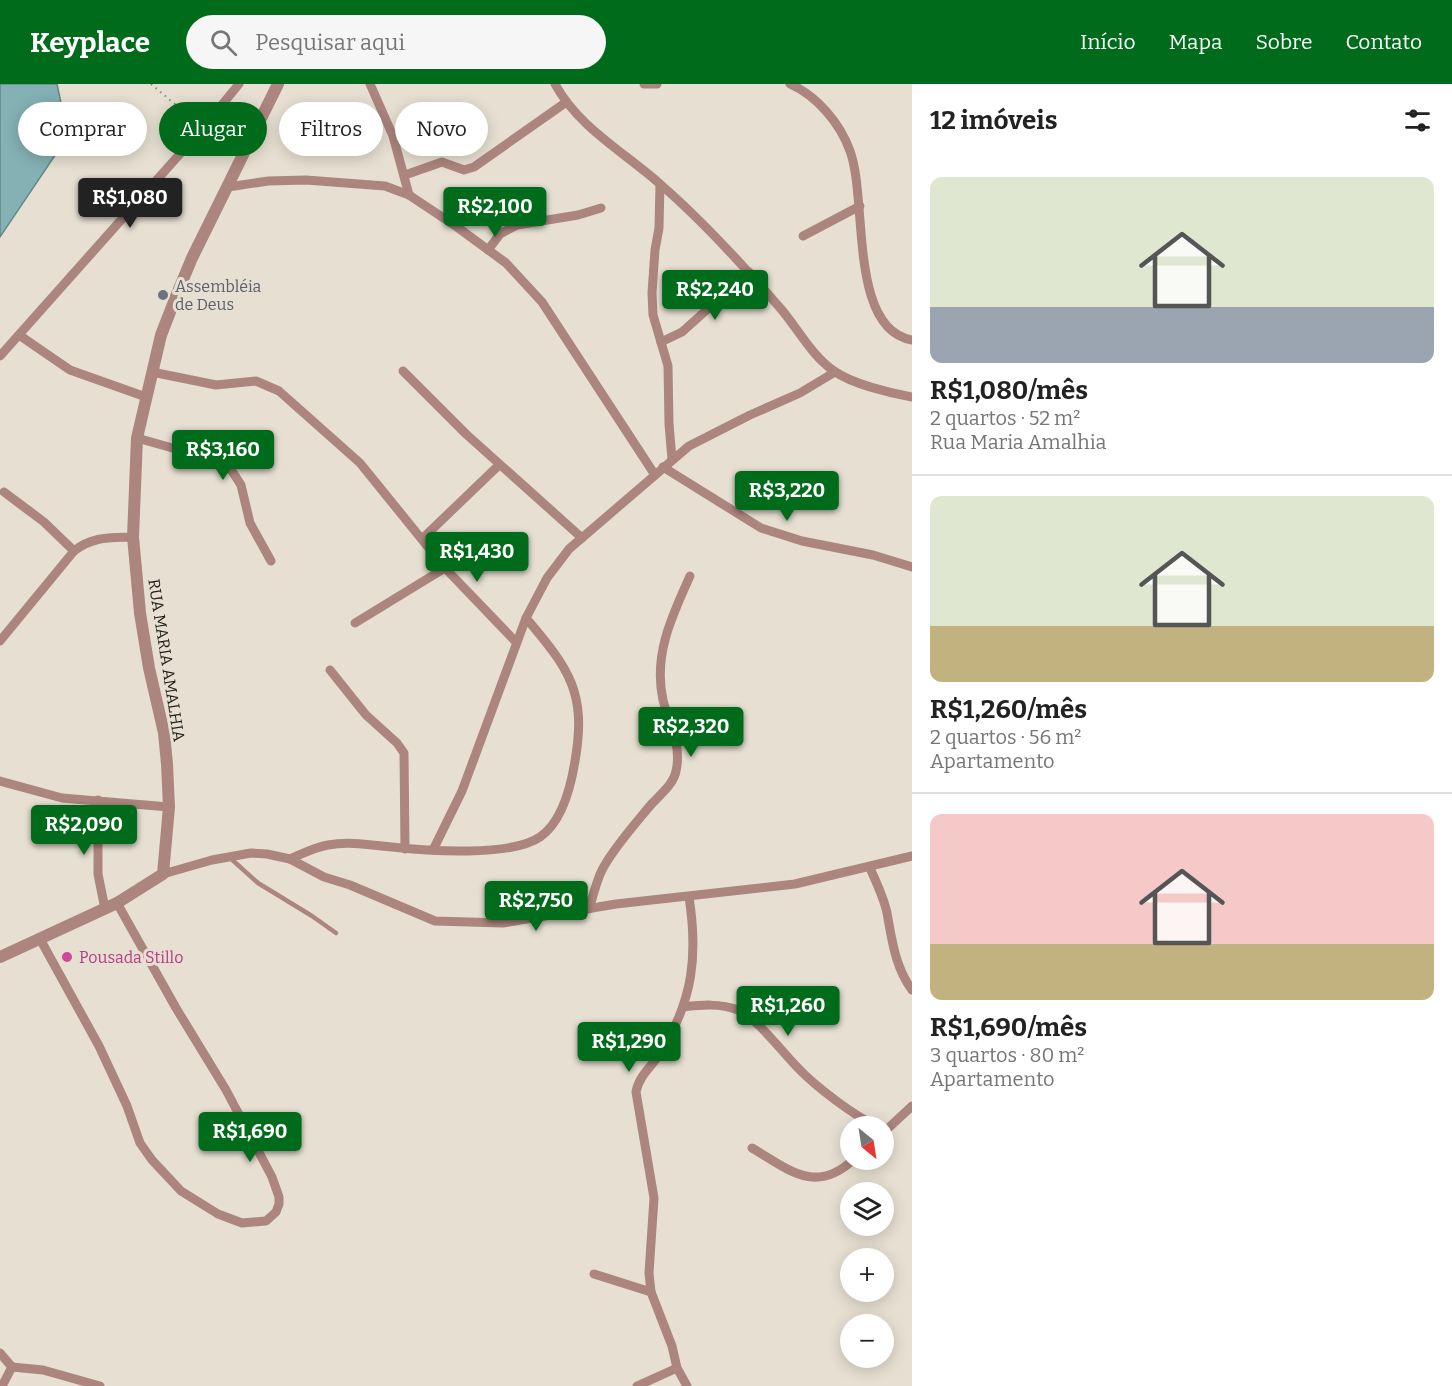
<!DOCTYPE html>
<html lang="pt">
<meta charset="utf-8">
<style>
:root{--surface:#fff;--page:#f6f6f6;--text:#222;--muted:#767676;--line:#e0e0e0;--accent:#006b1a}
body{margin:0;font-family:Bitter,serif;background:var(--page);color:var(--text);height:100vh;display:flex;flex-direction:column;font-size:22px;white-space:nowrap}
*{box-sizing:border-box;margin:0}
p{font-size:20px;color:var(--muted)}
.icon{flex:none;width:33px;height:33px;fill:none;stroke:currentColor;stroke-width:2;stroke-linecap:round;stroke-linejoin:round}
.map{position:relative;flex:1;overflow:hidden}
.details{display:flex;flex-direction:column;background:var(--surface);width:540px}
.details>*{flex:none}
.guide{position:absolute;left:18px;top:18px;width:570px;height:54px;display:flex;gap:12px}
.needle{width:39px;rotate:150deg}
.fabs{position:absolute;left:840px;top:1032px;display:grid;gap:12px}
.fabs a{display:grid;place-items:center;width:54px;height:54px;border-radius:50%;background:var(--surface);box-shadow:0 3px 15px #0003;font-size:30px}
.price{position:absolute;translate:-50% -51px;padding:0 14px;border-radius:6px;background:var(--accent);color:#fff;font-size:20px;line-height:39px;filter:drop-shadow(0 2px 3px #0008)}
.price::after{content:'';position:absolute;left:50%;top:36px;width:18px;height:14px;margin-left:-9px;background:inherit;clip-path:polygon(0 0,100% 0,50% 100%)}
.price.active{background:#222;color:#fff}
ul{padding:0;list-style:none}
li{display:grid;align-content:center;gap:12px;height:318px;padding:0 18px}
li+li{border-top:2px solid var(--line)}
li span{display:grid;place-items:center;height:186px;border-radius:12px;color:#555}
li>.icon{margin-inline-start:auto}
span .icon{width:108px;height:108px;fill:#fffc;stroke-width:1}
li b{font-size:26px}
h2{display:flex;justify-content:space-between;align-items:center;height:72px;padding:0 18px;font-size:26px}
.tag{padding:0 21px;border-radius:27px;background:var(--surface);box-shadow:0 3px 15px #0003;font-size:21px;line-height:54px}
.tag.active{background:var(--accent);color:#fff}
header{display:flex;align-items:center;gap:36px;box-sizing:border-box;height:84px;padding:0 30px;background:var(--accent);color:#fff}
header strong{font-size:28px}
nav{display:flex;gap:33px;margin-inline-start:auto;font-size:21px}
.search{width:420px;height:54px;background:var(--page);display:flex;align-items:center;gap:15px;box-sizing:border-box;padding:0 21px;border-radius:33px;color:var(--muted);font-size:22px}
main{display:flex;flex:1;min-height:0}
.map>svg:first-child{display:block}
.water{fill:#84b1b4;stroke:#678686;stroke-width:1.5}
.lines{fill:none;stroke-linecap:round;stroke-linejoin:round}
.path{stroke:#8d887e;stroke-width:2;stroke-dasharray:1.5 4.5;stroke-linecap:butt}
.service{stroke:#ac857e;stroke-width:4.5}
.minor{stroke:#ac857e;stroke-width:9}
.tertiary{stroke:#ac857e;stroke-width:12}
.worship-dot{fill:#6b7280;stroke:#e7e0d2;stroke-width:2}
.hotel-dot{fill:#d1479c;stroke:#e7e0d2;stroke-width:2}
.labels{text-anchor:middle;stroke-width:6;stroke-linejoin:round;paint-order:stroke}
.worship-label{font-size:16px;fill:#5b616d;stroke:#e7e0d2;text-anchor:start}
.street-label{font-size:16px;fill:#23211c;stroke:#e7e0d2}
.hotel-label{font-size:16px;fill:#b23c85;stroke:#e7e0d2;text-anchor:start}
</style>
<header>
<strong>Keyplace</strong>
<div class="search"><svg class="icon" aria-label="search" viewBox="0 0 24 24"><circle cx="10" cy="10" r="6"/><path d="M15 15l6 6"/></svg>Pesquisar aqui</div>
<nav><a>Início</a><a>Mapa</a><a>Sobre</a><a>Contato</a></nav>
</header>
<main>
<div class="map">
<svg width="912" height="1302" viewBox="0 0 912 1302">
<rect width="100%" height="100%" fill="#e7e0d2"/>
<polygon class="water" points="0,0 57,0 68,52 0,153"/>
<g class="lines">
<polyline class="path" points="151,0 195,37"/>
<polyline class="service" points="229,773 258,799 312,832 336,849"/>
<g class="minor">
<polyline points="370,0 393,52 409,111"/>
<path d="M555 0C578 43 624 68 660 100 704 138 743 181 781 225 798 245 812 272 834 287 852 300 890 309 912 313"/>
<polyline points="644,0 657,0"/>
<path d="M790 0C817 12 840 39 850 67 868 115 848 245 912 256"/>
<polyline points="405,91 442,78 464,86 474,83 565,19"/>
<polyline points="660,100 659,144 655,166 652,209 653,231 668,282 669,340 672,375"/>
<polyline points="228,103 268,97 306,96 385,102 409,111 457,143 506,179 542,218 655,391"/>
<polyline points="803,152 860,122"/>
<polyline points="488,166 500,150 517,141 578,131 601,124"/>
<polyline points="19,251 70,286 146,313"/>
<polyline points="661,258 682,248 749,188"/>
<polyline points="0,272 203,44 239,0"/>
<polyline points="403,287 466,350 582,454"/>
<polyline points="152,288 216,301 256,297 279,307 360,379 445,484 516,558"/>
<polyline points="137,354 215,376 232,387 241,401 250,439 271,477"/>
<polyline points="663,383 761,444 802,457 873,471 912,483"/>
<path d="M4 408 44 438 74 467C93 452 110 454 133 453"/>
<polyline points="422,455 499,381"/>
<polyline points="355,539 445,484"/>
<polyline points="0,557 74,467"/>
<polyline points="330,586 366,631 397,659 404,669 405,765"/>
<polyline points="0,697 62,714 169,723"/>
<polyline points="98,716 98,790 105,825"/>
<polyline points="433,766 462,707 526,534 547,494 569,465 689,362 750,331 800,309 835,288"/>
<path d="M290 775C302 770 315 763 328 761 349 757 371 761 392 763 427 767 511 773 540 753 562 738 571 702 575 677 587 608 569 585 526 534"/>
<path d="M870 784C876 798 884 814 887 829 892 856 895 883 912 906"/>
<polyline points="163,790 212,776 251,769 267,770 290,775 324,793 350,801 435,837 503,839 616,820 795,800 912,772"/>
<path d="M589 825C593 813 596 798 602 786 612 766 634 741 649 723 658 712 673 702 676 687 682 661 669 640 663 616 653 571 672 532 690 492"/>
<polyline points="40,855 99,962 127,1022 140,1059 152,1076 181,1107 218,1130 242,1139 266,1137 276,1128 279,1120 279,1113 272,1093 226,1006 176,924 117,819"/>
<path d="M683 923C701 921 720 919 738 926 757 934 783 969 798 984 815 1002 854 1032 877 1042"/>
<polyline points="884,1048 912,1022"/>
<path d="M752 1064C788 1085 815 1111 853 1076"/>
<polyline points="594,1190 651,1208"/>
<polyline points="0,1269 12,1283"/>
<polyline points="12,1283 43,1286 100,1302"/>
<polyline points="2,1302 12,1283"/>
<polyline points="637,1302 677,1284"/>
<path d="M687 1302 677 1284 672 1262 651 1208 649 1189 654 1114 636 1008C639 990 655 980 663 965 693 914 698 871 689 813"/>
</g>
<polyline class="tertiary" points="0,873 117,819 163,790 169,723 167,680 164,649 149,584 140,529 133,453 137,354 161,251 177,210 192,174 278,0"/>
</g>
<circle class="worship-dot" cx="163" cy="211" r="6"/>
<circle class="hotel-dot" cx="67" cy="873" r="6"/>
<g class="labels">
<g class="worship-label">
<text x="175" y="208">Assembléia<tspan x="175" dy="18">de Deus</tspan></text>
</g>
<g class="street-label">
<text transform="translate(167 576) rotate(81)" y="6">RUA MARIA AMALHIA</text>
</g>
<g class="hotel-label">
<text x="79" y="879">Pousada Stillo</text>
</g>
</g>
</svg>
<div class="fabs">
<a><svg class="needle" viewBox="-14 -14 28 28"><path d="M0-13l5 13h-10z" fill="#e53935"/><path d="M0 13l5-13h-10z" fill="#767676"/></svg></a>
<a><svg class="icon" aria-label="layers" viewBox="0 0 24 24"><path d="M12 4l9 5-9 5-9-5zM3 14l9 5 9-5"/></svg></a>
<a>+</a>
<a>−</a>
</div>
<b class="price active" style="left:130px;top:145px">R$1,080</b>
<b class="price" style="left:495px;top:154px">R$2,100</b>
<b class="price" style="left:715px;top:237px">R$2,240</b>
<b class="price" style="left:223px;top:397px">R$3,160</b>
<b class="price" style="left:787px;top:438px">R$3,220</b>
<b class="price" style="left:477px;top:499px">R$1,430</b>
<b class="price" style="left:691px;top:674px">R$2,320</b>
<b class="price" style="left:84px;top:772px">R$2,090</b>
<b class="price" style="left:536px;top:848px">R$2,750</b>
<b class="price" style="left:788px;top:953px">R$1,260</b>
<b class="price" style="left:629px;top:989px">R$1,290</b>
<b class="price" style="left:250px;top:1079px">R$1,690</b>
<div class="guide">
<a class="tag">Comprar</a>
<a class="tag active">Alugar</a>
<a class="tag">Filtros</a>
<a class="tag">Novo</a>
</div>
</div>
<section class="details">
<h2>12 imóveis<svg class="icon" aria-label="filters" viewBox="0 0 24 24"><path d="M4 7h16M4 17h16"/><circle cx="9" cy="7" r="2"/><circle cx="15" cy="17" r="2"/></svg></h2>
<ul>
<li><span style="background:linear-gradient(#dfe7d0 70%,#9aa5b1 0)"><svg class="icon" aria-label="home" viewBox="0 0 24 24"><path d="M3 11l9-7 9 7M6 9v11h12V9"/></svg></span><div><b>R$1,080/mês</b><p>2 quartos · 52 m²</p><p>Rua Maria Amalhia</p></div></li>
<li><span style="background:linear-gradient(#dfe7d0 70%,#c2b280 0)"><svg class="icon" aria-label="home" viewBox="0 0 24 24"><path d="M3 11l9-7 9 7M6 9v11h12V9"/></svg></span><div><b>R$1,260/mês</b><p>2 quartos · 56 m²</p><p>Apartamento</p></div></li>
<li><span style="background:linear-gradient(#f6c9c9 70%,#c2b280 0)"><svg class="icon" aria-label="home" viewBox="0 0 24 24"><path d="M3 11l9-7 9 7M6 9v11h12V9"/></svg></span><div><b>R$1,690/mês</b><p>3 quartos · 80 m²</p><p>Apartamento</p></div></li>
</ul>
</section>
</main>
